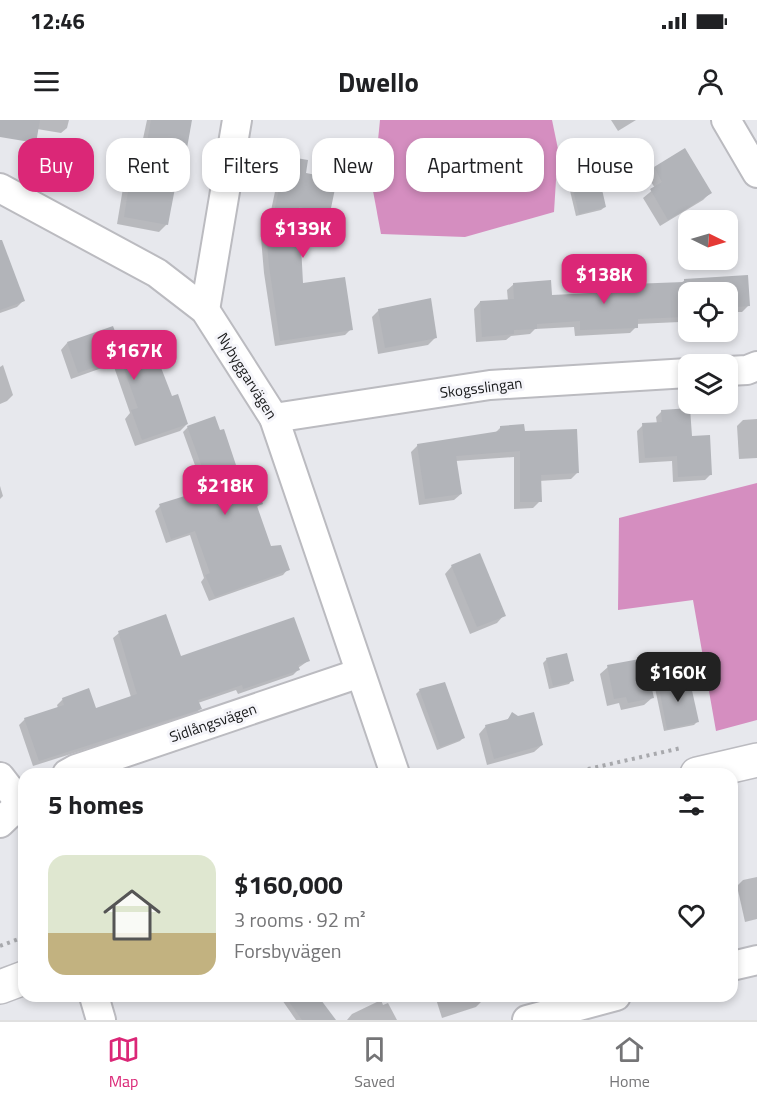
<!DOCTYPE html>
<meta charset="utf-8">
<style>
:root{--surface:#fff;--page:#f2f2f2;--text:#202124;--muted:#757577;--line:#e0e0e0;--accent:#db2777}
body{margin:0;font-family:"Titillium Web",sans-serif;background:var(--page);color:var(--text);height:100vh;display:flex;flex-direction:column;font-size:22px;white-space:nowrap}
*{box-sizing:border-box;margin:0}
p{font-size:20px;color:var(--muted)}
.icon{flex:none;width:33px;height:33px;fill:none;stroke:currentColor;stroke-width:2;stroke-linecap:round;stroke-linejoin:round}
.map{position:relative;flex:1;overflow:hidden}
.sheet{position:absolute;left:18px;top:648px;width:720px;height:234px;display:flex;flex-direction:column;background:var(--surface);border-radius:18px;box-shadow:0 3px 9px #0003}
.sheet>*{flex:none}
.hud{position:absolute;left:18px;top:18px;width:722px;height:54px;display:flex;gap:12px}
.needle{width:39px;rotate:95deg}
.tools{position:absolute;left:678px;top:90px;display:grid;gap:12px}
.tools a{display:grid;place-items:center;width:60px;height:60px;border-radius:12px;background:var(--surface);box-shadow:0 3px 9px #0003;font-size:30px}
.price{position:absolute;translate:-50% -51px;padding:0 14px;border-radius:12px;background:var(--accent);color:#fff;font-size:20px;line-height:39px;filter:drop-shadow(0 2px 3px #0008)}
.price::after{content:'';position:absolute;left:50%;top:36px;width:18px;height:14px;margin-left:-9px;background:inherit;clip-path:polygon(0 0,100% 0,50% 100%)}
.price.current{background:#222;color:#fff}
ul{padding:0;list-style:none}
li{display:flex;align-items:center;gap:18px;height:150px;padding:0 30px}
li span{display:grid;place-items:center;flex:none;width:168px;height:120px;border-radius:18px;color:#555}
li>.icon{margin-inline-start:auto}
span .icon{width:72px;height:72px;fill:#fffc;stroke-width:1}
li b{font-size:26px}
h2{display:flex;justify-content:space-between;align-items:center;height:72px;padding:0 30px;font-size:26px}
.chip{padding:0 21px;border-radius:18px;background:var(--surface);box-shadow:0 3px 9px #0003;font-size:21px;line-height:54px}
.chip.current{background:var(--accent);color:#fff}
.status{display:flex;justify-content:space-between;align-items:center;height:42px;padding:0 30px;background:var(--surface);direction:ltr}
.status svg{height:16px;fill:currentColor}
header{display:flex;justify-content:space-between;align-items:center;height:78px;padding:0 30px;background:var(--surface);font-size:27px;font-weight:700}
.tab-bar{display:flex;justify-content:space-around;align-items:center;height:84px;border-top:2px solid var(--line);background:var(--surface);font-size:16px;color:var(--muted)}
.tab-bar a{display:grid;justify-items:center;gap:3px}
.tab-bar .current{color:var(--accent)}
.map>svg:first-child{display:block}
.forest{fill:#d58ec0}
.shadow{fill:#0003}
.building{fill:#b2b4b9}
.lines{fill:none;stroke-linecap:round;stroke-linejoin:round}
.minor-casing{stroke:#bbbbc0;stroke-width:32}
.tertiary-casing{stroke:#bbbbc0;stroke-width:36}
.path{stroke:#a8a9ad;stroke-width:4;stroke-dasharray:3 4.5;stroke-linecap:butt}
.minor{stroke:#fff;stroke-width:28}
.tertiary{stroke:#fff;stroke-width:33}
.labels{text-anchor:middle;stroke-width:6;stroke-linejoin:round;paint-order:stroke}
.street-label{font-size:15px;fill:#191a1b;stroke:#f5f5fa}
</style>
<div class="status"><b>12:46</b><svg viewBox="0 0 49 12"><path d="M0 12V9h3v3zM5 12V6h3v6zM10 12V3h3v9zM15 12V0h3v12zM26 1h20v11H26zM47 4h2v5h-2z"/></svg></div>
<header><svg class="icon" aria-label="menu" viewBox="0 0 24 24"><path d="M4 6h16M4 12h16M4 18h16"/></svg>Dwello<svg class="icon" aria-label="person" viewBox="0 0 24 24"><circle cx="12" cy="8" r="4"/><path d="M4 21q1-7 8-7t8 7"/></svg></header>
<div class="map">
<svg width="757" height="900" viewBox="0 0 757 900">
<rect width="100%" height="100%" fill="#e7e8ed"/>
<g class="forest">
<polygon points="380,0 552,0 558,29 554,92 465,117 381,114 373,71"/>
<polygon points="757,363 757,600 716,611 693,480 618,490 619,398"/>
</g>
<g class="shadow">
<polygon points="21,0 69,0 67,8 61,13 19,6"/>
<polygon points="147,0 190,0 186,27 179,34 141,28"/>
<polygon points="611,0 636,0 618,11"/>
<polygon points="289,28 329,92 323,98 298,94 302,165 351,209 345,215 275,226 264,153 261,118 266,114 283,34"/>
<polygon points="685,30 710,73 703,80 660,106 643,78 655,68 647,56 654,48"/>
<polygon points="569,50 605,87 601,90 576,96 566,54"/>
<polygon points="131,61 167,104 159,112 117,104 123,68"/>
<polygon points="0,138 23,181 17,187 0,193"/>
<polygon points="746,157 748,186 742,192 735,192 735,199 729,206 728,172 688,172 688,208 680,209 680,202 636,204 636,207 630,213 575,216 574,207 535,209 530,214 511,216 506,220 476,222 474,189 480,182 508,181 507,170 514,164 551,176 626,171 632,165 681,163 685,160"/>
<polygon points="379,190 435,218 428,225 378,234 372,197"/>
<polygon points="67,223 123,237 152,250 187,304 180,311 135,326 125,299 130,293 113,244 71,259 61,230"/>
<polygon points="3,245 13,275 7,281 0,284 0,247"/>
<polygon points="662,291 690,318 711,354 705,360 673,362 672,341 639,343 637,311 643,305 657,304 656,297"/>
<polygon points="757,299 757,338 739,339 737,306 743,300"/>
<polygon points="188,307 236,349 261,383 256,388 270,428 288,449 283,455 209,481 201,462 204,458 190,415 166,423 155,391 160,386 183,378 188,373 194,371 194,368 201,362 183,312"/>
<polygon points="501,307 523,313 578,352 571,359 539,361 540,381 533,388 514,389 514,337 456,341 461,374 454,380 419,385 411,332 418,325 494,314"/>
<polygon points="0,366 3,376 0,379"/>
<polygon points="452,446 504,495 497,503 470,514 445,454"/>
<polygon points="119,513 180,538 308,541 298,548 298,550 293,555 238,574 236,570 198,583 200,589 194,595 33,646 19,605 25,599 58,588 57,585 63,579 95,590 131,577 113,518"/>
<polygon points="547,539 572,560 569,564 549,569 543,543"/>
<polygon points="608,547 652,578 644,585 621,590 619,583 607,586 600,554"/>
<polygon points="688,558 697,602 694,605 664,611 655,568 658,565"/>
<polygon points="420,570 463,618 460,621 437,630 416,574"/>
<polygon points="513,594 542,625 534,632 487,645 479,614 486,606 506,601"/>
<polygon points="757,757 757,799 745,802 737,766 743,760"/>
<polygon points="317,876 326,900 296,900 280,877"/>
<polygon points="435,876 483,876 484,879 476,887 442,898"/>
<polygon points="381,880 383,885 388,883 397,900 347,900 352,894"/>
</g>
<g class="building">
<polygon points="0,0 40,0 36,23 0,17"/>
<polygon points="151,0 192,0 187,28 147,22"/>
<polygon points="288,26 295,27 296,38 308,40 306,53 337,59 330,93 299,87 303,163 345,157 353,210 280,221 269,146 266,111 270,111"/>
<polygon points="685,28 712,73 668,100 650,69 662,62 654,47"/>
<polygon points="596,43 606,87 579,94 568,49"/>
<polygon points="130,59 175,68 168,105 124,97"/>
<polygon points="0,120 2,120 25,181 0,190"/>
<polygon points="748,155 750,186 736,187 737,200 728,201 728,172 688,172 688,203 686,203 685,197 638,199 638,208 580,210 580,201 537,204 537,209 514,210 514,214 482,217 480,181 514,179 513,163 551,160 552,175 632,171 631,164 684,162 684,159"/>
<polygon points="431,178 437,218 385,228 378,189"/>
<polygon points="113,206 124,235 146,228 153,248 160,245 172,276 178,274 188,304 142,320 131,290 138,288 120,238 78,253 67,222"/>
<polygon points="690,288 692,316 710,315 712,355 678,357 677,336 645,338 642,303 662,302 661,290"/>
<polygon points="215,296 220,310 224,309 237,348 243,346 243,349 250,346 263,384 257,386 271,426 281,425 290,450 215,477 205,455 210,453 195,411 171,419 159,384 188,375 187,372 200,367 198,361 206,358 187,306"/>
<polygon points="524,304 525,311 577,309 579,353 541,355 542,382 520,382 520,331 456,336 462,374 425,379 417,324 500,311 500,306"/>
<polygon points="480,433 506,496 477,507 451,445"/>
<polygon points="166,494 181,536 294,497 310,541 298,545 300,550 243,569 242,565 198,580 202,589 39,641 24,598 64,585 62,578 89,568 96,588 137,574 118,511"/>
<polygon points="567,533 574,561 553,566 546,538"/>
<polygon points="645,538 654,578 628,583 626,577 614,579 607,545"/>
<polygon points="689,557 699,602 667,609 658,563"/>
<polygon points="445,562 465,618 440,627 419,569"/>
<polygon points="512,592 518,596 534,592 543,625 494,639 485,605 508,599"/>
<polygon points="285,876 318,876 336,900 302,900"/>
</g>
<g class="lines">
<g class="minor-casing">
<g id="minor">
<polyline points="726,0 757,53"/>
<polyline points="0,68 157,153 205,190 274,298 395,654"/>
<polyline points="205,190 237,0"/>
<polyline points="728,251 747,250 757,246"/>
<polyline points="274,298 490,265 688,253"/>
<polyline points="67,654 76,649 360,553"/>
<polyline points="0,657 20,683 24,693"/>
<polyline points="0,703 24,680"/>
<polyline points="732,846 757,840"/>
<polyline points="94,876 101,900"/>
<polyline points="527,900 616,876"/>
</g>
</g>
<g class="tertiary-casing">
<g id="tertiary">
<polyline points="697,654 757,640"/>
<polyline points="0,867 24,858"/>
</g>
</g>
<g class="path">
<polyline points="566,654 681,628"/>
<polyline points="0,826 24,817"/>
</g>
<use href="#minor" class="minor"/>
<use href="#tertiary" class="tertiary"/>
</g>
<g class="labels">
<g class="street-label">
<text transform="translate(247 256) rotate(58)" y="5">Nybyggarvägen</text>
<text transform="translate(481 268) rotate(-7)" y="5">Skogsslingan</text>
<text transform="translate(213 603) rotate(-19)" y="5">Sidlångsvägen</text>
</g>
</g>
</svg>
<div class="tools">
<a><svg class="needle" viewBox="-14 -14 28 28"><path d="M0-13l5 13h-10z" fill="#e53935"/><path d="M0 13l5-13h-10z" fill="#757577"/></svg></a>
<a><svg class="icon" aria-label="locate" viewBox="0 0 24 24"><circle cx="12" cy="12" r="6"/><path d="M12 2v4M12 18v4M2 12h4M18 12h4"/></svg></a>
<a><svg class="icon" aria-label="layers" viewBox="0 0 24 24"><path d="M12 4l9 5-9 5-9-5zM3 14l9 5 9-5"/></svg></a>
</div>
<b class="price" style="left:303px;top:139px">$139K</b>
<b class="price" style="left:604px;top:185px">$138K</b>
<b class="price" style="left:134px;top:261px">$167K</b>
<b class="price" style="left:225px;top:396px">$218K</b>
<b class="price current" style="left:678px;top:583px">$160K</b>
<div class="hud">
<a class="chip current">Buy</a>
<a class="chip">Rent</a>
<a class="chip">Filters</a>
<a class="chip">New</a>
<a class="chip">Apartment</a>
<a class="chip">House</a>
</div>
<section class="sheet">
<h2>5 homes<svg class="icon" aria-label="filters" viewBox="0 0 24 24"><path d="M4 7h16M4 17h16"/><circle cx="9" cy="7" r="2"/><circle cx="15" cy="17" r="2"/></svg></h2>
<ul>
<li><span style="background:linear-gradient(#dfe7d0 65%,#c2b280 0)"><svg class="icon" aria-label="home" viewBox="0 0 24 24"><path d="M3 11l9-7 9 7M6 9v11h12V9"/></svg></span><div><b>$160,000</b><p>3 rooms · 92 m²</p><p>Forsbyvägen</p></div><svg class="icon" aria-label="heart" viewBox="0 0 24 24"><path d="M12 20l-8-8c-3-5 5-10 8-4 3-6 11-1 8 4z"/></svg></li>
</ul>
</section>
</div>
<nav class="tab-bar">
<a class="current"><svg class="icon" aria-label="map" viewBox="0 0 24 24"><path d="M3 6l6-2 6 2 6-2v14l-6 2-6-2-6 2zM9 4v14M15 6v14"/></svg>Map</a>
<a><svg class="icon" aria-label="saved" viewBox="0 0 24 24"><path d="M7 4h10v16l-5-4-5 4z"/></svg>Saved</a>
<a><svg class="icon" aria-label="home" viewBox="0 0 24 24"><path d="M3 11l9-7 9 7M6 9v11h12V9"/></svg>Home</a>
</nav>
